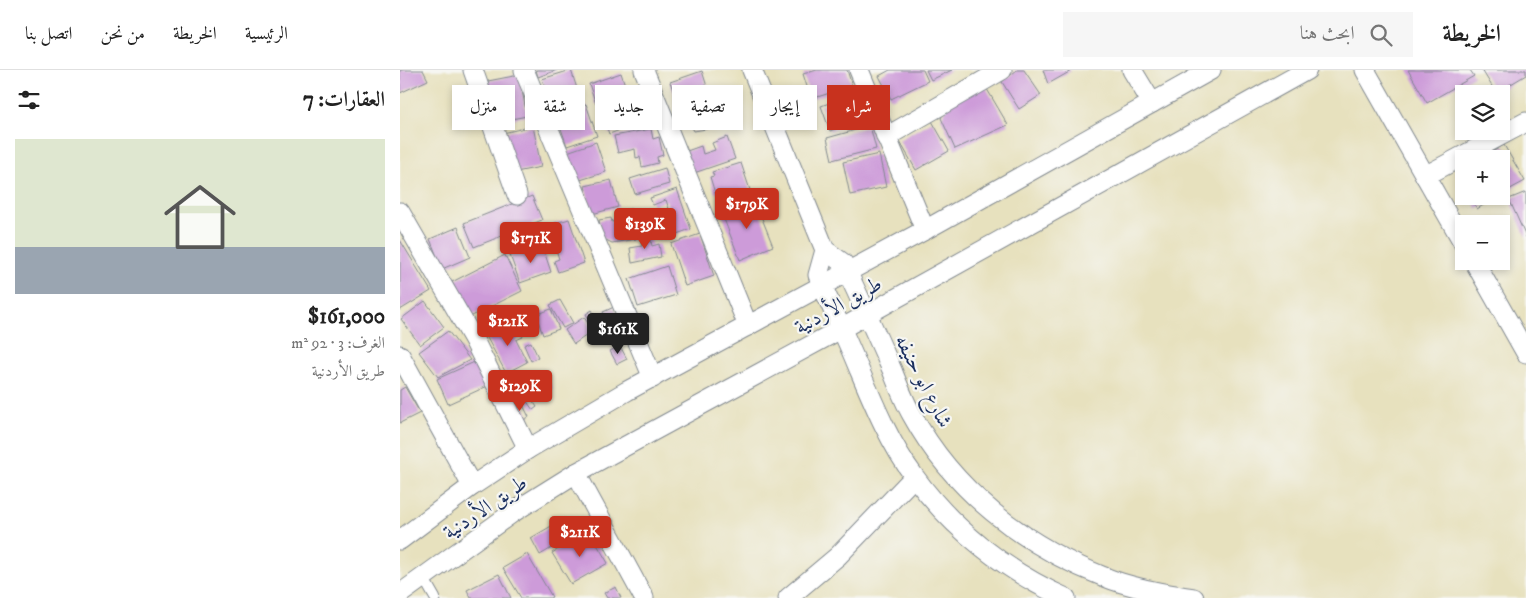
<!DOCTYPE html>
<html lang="ar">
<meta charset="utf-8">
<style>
:root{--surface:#fff;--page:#f6f6f6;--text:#222;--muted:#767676;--line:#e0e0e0;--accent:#c8321e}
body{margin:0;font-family:"IM FELL DW Pica",Amiri,serif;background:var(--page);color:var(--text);direction:rtl;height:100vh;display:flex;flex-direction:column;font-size:19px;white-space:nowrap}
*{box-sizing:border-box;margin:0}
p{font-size:16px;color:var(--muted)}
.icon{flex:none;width:28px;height:28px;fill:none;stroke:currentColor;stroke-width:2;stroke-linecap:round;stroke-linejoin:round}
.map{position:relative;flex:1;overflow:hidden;direction:ltr}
.drawer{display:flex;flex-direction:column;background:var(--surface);width:400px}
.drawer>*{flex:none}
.hud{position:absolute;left:15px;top:15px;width:475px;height:45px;direction:rtl;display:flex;gap:10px}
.buttons{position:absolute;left:1055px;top:15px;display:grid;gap:10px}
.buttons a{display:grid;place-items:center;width:55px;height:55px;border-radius:0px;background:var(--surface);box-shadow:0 2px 8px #0003;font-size:25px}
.price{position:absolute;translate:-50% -42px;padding:0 11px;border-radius:5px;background:var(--accent);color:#fff;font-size:16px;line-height:32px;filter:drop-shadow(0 1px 2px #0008)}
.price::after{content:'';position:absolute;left:50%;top:30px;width:15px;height:11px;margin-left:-8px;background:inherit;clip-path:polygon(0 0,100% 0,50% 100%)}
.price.current{background:#222;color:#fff}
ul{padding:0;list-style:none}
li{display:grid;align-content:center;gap:10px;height:265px;padding:0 15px}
li span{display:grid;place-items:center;height:155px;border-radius:0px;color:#555}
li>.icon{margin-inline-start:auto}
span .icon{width:90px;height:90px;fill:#fffc;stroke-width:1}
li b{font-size:21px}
h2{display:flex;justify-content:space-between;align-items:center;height:60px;padding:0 15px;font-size:21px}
.chip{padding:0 18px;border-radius:0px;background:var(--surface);box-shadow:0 2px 8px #0003;font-size:18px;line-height:45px}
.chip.current{background:var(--accent);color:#fff}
header{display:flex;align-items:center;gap:30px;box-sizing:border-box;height:70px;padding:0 25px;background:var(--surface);border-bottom:1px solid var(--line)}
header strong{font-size:24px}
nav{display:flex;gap:28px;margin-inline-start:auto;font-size:18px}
.search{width:350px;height:45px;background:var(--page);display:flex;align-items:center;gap:12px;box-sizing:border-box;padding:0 18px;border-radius:0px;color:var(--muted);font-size:19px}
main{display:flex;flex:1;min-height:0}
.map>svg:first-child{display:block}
.building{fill:#cd9bd9}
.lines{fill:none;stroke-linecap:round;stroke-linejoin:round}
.lane-casing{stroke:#81888e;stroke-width:12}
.street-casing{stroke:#81888e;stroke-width:21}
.lane{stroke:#fff;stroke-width:10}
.street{stroke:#fff;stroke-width:19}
.labels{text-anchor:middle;stroke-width:4.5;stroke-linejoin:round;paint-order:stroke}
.street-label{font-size:21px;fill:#1b2f5e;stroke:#f6f6f2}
</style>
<header>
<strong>الخريطة</strong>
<div class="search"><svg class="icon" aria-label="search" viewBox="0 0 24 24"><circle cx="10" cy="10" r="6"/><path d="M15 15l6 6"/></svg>ابحث هنا</div>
<nav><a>الرئيسية</a><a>الخريطة</a><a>من نحن</a><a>اتصل بنا</a></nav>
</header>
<main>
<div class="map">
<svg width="1126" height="528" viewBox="0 0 1126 528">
<rect width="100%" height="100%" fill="#f6f6f2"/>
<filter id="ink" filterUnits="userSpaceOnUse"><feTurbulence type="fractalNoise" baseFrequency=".02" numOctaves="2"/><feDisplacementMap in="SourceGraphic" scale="10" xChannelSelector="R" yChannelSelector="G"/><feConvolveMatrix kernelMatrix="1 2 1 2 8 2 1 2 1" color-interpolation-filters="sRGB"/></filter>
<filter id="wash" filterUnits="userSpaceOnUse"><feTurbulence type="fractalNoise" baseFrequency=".0096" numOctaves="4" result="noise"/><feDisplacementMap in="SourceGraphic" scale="20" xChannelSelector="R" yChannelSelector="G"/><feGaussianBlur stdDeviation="1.12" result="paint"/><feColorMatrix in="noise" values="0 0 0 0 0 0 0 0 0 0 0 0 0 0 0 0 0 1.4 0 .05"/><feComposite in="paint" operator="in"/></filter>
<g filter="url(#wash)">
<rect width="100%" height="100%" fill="#e7e1be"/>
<g id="blocks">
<g class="building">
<polygon points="0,0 23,0 28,10 0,23"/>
<polygon points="136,0 157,0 138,7"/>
<polygon points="171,0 181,31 153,40 142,9"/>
<polygon points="417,0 447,0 452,16 411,29 403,4"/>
<polygon points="490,0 523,0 528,11 491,29 479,6"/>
<polygon points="526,0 552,0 531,10"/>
<polygon points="617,0 624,0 641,25 619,39 602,12"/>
<polygon points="643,0 670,0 671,1 648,14"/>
<polygon points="1008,0 1070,0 1074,6 1027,33"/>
<polygon points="1082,0 1126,0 1126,5 1096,23"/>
<polygon points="302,1 311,29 280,39 270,12"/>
<polygon points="221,3 228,24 196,34 189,14"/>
<polygon points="119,5 127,46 96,52 88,11"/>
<polygon points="584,14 608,55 555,79 541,48 552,29"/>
<polygon points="457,23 466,47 430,61 421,36"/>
<polygon points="239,24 246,44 227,51 229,57 209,64 200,37"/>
<polygon points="186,34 197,66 167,76 156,44"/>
<polygon points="314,34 318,57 294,61 282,39"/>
<polygon points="532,51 549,81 516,100 499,70"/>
<polygon points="133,56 141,97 111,103 103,63"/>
<polygon points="470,56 476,79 432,90 427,68"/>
<polygon points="251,59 253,69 259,67 263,85 257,87 258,93 242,97 240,87 236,88 235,79 218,83 214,66"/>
<polygon points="327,67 335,89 291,104 284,82 301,76 303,84 315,80 312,73"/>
<polygon points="196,72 206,102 177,111 167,82"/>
<polygon points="1104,75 1125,111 1101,124 1101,89 1080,89"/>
<polygon points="479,84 486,117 450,125 443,92"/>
<polygon points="341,93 350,120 321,130 318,122 315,123 310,107 314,106 312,102"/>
<polygon points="265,98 269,114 235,124 230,109"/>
<polygon points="1064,99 1064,116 1056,103"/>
<polygon points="211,110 218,137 192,144 185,116"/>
<polygon points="277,119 291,159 262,169 255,150 271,145 266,130 253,135 250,128"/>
<polygon points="1126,122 1126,167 1109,129"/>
<polygon points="132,126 142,150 74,177 64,153"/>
<polygon points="1070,126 1098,126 1077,139"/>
<polygon points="355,131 373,176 340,190 322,144"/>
<polygon points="231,139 236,169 212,173 202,168 199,150 211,148 212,152 223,150 221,140"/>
<polygon points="169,149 184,193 158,202 154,191 159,189 153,170 148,172 143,157"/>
<polygon points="58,157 70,187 42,199 30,169"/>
<polygon points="249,162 252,176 259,174 261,187 232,193 230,178 242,176 239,164"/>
<polygon points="300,164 314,206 285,216 271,174"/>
<polygon points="0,170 31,221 0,240"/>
<polygon points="142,175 151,202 120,213 110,185"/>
<polygon points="105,185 122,221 70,247 52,212"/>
<polygon points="267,196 276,225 238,237 229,209"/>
<polygon points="160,230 173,253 163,258 150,235"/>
<polygon points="25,231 44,257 20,275 1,249"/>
<polygon points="214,237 220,250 209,255 203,242"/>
<polygon points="151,239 159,259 143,265 136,245"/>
<polygon points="192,240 198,251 192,254 186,244"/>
<polygon points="184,247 193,261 174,274 165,260"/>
<polygon points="115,251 123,267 116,270 127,292 106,303 86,266"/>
<polygon points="48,261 70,290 38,307 19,282"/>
<polygon points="131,272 138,287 131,291 124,275"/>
<polygon points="220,276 227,289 217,294 210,281"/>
<polygon points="81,289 92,314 48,334 37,309"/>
<polygon points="146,307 153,318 145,323 138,312"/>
<polygon points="5,317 20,343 0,353 0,320"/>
<polygon points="128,324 137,337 133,340 123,326"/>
<polygon points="121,331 129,347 118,353 110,337"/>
<polygon points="165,448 175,464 140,485 131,468"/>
<polygon points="189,461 208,493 171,514 152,483"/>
<polygon points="127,484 152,527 150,528 121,528 103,498"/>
<polygon points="99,504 111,528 71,528 67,520"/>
<polygon points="216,517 221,528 207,528 204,523"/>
</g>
</g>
</g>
<g filter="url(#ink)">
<use href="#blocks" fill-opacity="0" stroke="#81888e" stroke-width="1"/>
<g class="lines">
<g class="lane-casing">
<polyline id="lane" points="23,507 35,528"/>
</g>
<g class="street-casing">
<g id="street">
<polyline points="73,0 117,125"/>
<polyline points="124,0 253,308"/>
<polyline points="244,0 348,256"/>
<path d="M352 0 425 180 443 193C460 228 476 264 492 300 498 315 504 331 512 345 553 420 623 475 702 506 731 518 763 523 794 528"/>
<polyline points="459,0 525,160"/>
<polyline points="732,0 752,33"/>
<polyline points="965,0 1064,174"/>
<polyline points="486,67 602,0"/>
<polyline points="1025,106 1126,52"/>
<polyline points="0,142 74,270 128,379"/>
<path d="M425 180 418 205C430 235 444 263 456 292 473 332 489 372 514 406 552 459 607 502 666 528"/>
<polyline points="1074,191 1126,283"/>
<polyline points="0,285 72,416"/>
<polyline points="176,403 244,528"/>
<polyline points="0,470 72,416 128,379 227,321 525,160 811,0"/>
<polyline points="0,524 112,443 176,403 439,260 907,0"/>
<polyline points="388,528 438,486 514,407"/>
</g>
</g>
<use href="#lane" class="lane"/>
<use href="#street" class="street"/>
</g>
</g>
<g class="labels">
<g class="street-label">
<text transform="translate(438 235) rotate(-29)" y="7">طريق الأردنية</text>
<text transform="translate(524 311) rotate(63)" y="7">شارع ابو حنيفه</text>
<text transform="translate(85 437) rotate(-34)" y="7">طريق الأردنية</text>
</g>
</g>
</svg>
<div class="buttons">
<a><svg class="icon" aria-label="layers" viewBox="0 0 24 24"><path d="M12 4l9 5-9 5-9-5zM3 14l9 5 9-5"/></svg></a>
<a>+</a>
<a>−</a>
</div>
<b class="price" style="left:347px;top:160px">$179K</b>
<b class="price" style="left:245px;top:180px">$139K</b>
<b class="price" style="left:131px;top:194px">$171K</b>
<b class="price" style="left:108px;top:277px">$121K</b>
<b class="price current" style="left:218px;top:285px">$161K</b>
<b class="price" style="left:120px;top:342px">$129K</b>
<b class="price" style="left:180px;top:488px">$211K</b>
<div class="hud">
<a class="chip current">شراء</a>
<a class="chip">إيجار</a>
<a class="chip">تصفية</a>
<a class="chip">جديد</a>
<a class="chip">شقة</a>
<a class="chip">منزل</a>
</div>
</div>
<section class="drawer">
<h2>العقارات: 7<svg class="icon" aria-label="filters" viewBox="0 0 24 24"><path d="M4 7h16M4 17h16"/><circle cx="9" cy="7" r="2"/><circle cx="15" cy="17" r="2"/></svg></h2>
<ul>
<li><span style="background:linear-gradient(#dfe7d0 70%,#9aa5b1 0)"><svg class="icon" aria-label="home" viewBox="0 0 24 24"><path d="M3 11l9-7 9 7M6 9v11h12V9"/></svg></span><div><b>$161,000</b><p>الغرف: 3 · 92 m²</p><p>طريق الأردنية</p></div></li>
</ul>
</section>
</main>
